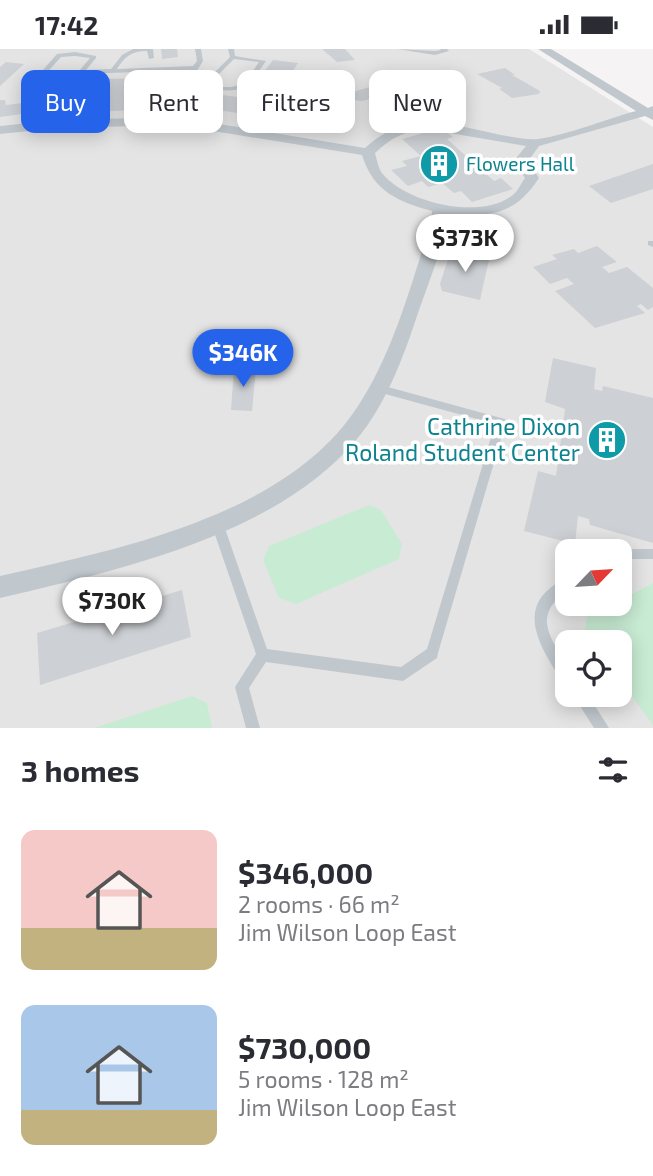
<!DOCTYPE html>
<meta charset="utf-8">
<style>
:root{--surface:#fff;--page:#f7f7f7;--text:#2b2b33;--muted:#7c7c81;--accent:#2563eb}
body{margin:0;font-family:"Exo 2",sans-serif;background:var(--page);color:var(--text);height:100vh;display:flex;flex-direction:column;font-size:26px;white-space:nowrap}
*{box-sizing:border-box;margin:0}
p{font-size:23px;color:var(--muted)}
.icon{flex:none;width:38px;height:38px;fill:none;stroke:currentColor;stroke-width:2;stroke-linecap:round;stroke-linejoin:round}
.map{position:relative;height:679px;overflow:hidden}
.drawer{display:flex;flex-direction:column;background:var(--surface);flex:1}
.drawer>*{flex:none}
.guide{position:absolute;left:21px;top:21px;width:612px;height:63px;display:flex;gap:14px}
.needle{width:46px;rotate:65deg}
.controls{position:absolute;left:555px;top:490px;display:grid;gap:14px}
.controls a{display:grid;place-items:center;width:77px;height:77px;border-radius:14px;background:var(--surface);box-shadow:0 4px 18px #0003;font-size:35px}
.price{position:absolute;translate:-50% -60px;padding:0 16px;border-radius:24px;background:#fff;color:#222;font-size:23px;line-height:46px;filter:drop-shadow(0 2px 4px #0008)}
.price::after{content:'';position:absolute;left:50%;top:42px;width:21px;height:16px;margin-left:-10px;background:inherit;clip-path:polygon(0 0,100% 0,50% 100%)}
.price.active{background:var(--accent);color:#fff}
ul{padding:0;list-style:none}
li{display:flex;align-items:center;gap:21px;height:175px;padding:0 21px}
li span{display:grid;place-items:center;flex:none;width:196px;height:140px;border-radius:14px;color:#555}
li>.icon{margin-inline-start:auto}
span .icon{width:84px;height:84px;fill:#fffc;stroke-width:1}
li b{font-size:30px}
h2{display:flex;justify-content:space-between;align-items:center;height:84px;padding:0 21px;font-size:30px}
.pill{padding:0 24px;border-radius:14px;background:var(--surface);box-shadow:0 4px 18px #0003;font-size:24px;line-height:63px}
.pill.active{background:var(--accent);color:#fff}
.status{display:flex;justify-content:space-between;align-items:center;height:49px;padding:0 35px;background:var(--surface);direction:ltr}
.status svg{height:19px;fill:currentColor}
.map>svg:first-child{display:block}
.education{fill:#e5e4e4;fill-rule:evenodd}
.green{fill:#c8ebd3}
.building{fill:#cdd0d4}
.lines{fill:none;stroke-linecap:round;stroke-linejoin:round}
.lane{fill:#c1c8cd;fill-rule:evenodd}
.street{fill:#c1c8cd;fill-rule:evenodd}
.labels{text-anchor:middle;stroke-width:7;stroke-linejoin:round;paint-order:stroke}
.far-culture-label{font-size:19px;fill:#0d838f;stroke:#fff;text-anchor:start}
.culture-label{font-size:23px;fill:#0d838f;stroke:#fff;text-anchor:end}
</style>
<div class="status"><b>17:42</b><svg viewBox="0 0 49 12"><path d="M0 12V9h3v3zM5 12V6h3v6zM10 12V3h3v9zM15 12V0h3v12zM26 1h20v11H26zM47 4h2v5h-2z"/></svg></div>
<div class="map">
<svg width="653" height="679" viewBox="0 0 653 679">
<rect width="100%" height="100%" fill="#f5f3f3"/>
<path class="education" d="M0 0H529L653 78V679H0ZM567 502H620V555H567ZM567 593H620V646H567Z"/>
<g class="green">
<polygon points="369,456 381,461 402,495 399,510 296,555 279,549 263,511 269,497"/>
<polygon points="653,534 653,676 620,631 620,593 591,593 584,584 587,568 613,555 620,555 620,551"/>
<polygon points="192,647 207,654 212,679 94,679"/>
</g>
<g class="building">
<polygon points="161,0 177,0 178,8 162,10"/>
<polygon points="322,0 345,0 355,11 337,13"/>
<polygon points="273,11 298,14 275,48 268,47 265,52 300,56 291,72 204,59 217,45 250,50 255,45 248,44"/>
<polygon points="6,13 24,15 0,37 0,18"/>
<polygon points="505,19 515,26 512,26 540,42 539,45 512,49 499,40 502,39 477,25"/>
<polygon points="164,29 162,42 173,42 172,60 82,63 83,54 73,54 75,44 90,44 95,30"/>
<polygon points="387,33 397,43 362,52 353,51 346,45"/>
<polygon points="0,51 5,51 6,56 23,54 27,58 22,65 0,68"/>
<polygon points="442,79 453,88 447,90 494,132 501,129 513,140 472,153 461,142 454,144 442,134 428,138 422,132 408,137 391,121 407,117 402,112 421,107 402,90"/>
<polygon points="653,115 653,140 611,154 589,137"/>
<polygon points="597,197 617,213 602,218 609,224 627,218 653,239 653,258 648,261 641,255 637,257 645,264 595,279 555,242 574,235 567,229 550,235 533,218 557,210 552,206 574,200 578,204"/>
<polygon points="451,201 490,206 480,251 442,242 440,235"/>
<polygon points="553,309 596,319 594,340 602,342 603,337 653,349 653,494 590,476 589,470 578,467 575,495 524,482 538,422 556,427 565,360 545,353"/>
<polygon points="234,319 256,319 252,362 231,361"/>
<polygon points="182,541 191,588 40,636 37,584"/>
</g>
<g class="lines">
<g class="lane">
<path d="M133 0H153L154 9 149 10 147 2C132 2 125 7 117 20L193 17 197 12 195 0H201L203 12 193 28 199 39 230 8 228 0H234L235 7 266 12C253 30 246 44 222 41 214 40 207 38 200 42L201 43 184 72 181 74 178 72 195 43 187 28 191 21 83 25 73 37 54 75 49 76 48 75 66 37 34 31 57 5 75 3 96 7V9L86 21 111 20 122 6ZM75 7 90 9 69 34 41 30 61 8ZM234 10 259 13C242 38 239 41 208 36Z"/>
<polygon points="397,0 435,2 441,1 440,0 447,0 449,2 435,6"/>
<polygon points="648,192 653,192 653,198 648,196"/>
<polygon points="377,335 501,369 505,370 506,373 438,604 437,609 403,632 266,613 249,639 260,679 246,679 235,638 256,605 211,474 213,471 217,469 221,471 223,474 267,600 401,618 427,600 495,375 374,342 372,339"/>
<polygon points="620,500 653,500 653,510 620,510 620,502 615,502"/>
<path d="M567 529V542C542 560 542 576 558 601 560 606 566 611 567 616 568 621 567 629 567 634L562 632C539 596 512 554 567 529Z"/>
<polygon points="573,646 588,646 609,679 594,679"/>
</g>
<path class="street" d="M538 0H551L648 59 653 57V71L645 67 539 97 531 108 532 118 539 129C514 167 490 168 447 165 445 196 427 237 417 267 403 309 386 355 357 390 276 487 118 521 0 549V527C119 500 287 467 358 357 394 302 411 235 431 174L432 162C398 153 373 142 362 106L176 76 58 79 0 85V77L58 71 176 68 365 99C410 58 448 75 501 86 513 88 526 91 538 90 568 86 606 70 636 62ZM426 80 526 97 517 108 518 118 525 129C522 133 519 139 516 143 487 173 406 155 382 124 378 119 377 110 375 104 391 89 404 82 426 80Z"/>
</g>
<defs>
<g id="building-disc" transform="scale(2.0125)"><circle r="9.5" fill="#0f9aa8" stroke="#fff"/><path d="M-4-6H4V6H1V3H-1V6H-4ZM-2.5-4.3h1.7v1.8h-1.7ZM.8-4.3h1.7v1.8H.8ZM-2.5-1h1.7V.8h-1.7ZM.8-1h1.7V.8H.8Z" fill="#fff"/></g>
</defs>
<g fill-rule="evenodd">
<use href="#building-disc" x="439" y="115"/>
<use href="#building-disc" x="607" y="391"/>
</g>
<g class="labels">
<g class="far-culture-label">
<text x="466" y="122">Flowers Hall</text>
</g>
<g class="culture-label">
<text x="580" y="386">Cathrine Dixon<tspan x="580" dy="26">Roland Student Center</tspan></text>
</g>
</g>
</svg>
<div class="controls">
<a><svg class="needle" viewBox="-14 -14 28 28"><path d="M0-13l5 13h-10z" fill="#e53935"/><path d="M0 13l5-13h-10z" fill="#7c7c81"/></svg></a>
<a><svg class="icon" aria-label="locate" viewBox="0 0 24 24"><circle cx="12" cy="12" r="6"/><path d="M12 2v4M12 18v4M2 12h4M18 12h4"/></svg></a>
</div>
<b class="price" style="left:465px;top:225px">$373K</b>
<b class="price active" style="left:243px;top:340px">$346K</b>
<b class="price" style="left:112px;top:588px">$730K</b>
<div class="guide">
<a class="pill active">Buy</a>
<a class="pill">Rent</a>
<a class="pill">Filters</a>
<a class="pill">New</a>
</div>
</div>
<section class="drawer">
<h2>3 homes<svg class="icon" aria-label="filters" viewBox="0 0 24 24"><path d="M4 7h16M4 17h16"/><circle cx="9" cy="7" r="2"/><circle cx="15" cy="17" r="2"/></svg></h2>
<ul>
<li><span style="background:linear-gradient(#f6c9c9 70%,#c2b280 0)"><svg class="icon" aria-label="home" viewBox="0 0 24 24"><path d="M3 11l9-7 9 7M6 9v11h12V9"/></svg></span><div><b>$346,000</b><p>2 rooms · 66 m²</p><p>Jim Wilson Loop East</p></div></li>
<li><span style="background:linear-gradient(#a9c7e8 75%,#c2b280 0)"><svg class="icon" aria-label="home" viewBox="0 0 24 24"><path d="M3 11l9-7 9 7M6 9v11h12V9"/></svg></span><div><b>$730,000</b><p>5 rooms · 128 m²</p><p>Jim Wilson Loop East</p></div></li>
</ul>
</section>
